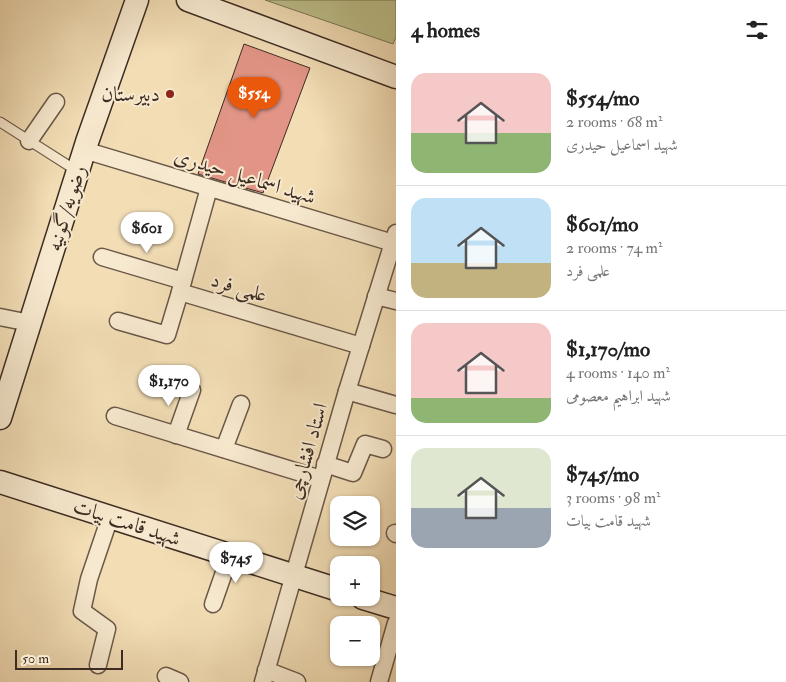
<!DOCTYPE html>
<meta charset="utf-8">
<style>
:root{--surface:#fff;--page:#f6f6f6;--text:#222;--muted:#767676;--line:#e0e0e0;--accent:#ea580c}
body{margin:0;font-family:"IM FELL Double Pica",Amiri,serif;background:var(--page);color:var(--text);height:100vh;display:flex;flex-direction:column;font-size:19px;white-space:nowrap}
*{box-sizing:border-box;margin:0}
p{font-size:16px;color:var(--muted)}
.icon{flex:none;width:28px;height:28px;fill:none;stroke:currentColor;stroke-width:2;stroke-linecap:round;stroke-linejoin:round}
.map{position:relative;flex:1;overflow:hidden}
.side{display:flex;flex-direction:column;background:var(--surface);width:390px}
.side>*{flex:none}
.buttons{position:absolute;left:330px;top:496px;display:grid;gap:10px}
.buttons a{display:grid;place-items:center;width:50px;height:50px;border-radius:10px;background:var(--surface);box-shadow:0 1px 4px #0004;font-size:25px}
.scale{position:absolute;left:15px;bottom:12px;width:108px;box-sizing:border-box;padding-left:5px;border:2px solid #3d2c23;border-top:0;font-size:14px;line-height:18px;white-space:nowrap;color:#3d2c23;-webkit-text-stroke:4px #f7e9cf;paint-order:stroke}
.price{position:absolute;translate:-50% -42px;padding:0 11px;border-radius:18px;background:#fff;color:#222;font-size:16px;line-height:32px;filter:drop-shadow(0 1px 2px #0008)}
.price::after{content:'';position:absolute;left:50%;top:30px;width:15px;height:11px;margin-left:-8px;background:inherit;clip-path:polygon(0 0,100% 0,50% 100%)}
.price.current{background:var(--accent);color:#fff}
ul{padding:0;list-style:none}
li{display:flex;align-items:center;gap:15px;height:125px;padding:0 15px}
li+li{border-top:1px solid var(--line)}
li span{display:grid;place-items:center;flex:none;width:140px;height:100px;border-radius:15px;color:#555}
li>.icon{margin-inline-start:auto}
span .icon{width:60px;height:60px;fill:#fffc;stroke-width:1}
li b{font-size:21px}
h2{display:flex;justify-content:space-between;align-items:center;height:60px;padding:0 15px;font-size:21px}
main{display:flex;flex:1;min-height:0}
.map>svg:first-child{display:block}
.green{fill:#bdc08b;stroke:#7d7657}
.building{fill:#e29586;stroke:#3d2c23}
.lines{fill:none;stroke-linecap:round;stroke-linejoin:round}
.lane-casing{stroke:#6a5848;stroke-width:11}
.street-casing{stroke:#6a5848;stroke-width:19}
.secondary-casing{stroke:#3d2c23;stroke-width:25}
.lane{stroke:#f7e9cf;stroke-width:9}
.street{stroke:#f7e9cf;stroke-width:16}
.secondary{stroke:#f7e9cf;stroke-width:22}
.poi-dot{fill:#8f2418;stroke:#f7e9cf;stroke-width:2}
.labels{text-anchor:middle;stroke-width:4;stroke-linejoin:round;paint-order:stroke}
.poi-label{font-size:21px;fill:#3d2c23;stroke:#f7e9cf;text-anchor:end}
.street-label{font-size:21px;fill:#3d2c23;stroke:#f7e9cf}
</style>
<main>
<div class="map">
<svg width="396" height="682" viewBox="0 0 396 682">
<rect width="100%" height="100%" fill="#f2ddb5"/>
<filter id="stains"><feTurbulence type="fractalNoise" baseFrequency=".004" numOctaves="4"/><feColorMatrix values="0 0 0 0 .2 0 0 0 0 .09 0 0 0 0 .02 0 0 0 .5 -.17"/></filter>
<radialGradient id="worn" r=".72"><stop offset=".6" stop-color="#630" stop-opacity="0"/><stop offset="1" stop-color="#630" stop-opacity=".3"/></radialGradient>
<polygon class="green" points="265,0 396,0 396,37 393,44"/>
<polygon class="building" points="244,44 310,68 263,193 198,174"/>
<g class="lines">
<g class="lane-casing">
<polyline id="lane" points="0,122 77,171"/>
</g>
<g class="street-casing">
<g id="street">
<polyline points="29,141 56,102"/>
<polyline points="84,150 393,243"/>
<polyline points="209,188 180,292 361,346"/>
<polyline points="102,257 183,281"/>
<polyline points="376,296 396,301"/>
<polyline points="0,317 30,323"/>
<polyline points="118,321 167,335 180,292"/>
<polyline points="347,391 396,405"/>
<polyline points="115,416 321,479"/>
<polyline points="176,435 192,390"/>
<polyline points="224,449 241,404"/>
<polyline points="325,464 353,473 365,444 383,449"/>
<polyline points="395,533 396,534"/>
<polyline points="213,604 230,555"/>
<polyline points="98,665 107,629 82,611 89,579 110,517"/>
<polyline points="266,670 297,682"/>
<polyline points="166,676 180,682"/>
<polyline points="263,682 347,391 396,233"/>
<polyline points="379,682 396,623"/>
</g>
</g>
<g class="secondary-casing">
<g id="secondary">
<polyline points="188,0 396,77"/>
<polyline points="0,418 87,142 137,0"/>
<polyline points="0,482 339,590"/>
<polyline points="363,598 396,608"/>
</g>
</g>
<use href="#lane" class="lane"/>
<use href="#street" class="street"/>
<use href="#secondary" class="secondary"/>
</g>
<circle class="poi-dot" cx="170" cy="94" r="5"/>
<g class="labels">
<g class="poi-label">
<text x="160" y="101">دبیرستان</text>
</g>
<g class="street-label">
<text transform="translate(245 176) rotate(17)" y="7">شهید اسماعیل حیدری</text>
<text transform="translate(66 208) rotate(-73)" y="7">رضویه/گونیه</text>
<text transform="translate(239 287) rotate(17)" y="7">علمی فرد</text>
<text transform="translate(307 451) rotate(-74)" y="7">استاد افشارچی</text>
<text transform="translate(127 522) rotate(18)" y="7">شهید قامت بیات</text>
</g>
</g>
<rect width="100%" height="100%" filter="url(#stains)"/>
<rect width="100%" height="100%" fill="url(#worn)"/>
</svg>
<div class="buttons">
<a><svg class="icon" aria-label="layers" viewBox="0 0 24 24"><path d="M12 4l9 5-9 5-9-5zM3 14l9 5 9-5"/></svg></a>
<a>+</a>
<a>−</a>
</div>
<div class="scale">50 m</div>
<b class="price current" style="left:254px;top:119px">$554</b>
<b class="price" style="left:147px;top:254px">$601</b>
<b class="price" style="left:169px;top:407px">$1,170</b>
<b class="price" style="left:236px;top:584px">$745</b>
</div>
<section class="side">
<h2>4 homes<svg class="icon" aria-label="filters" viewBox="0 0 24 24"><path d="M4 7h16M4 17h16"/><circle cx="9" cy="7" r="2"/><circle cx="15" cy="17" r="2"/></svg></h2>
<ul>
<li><span style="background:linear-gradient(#f6c9c9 60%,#8fb573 0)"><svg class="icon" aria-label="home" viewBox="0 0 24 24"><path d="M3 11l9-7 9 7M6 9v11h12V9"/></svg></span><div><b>$554/mo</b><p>2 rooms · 68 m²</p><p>شهید اسماعیل حیدری</p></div></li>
<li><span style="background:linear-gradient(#bfe0f5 65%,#c2b280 0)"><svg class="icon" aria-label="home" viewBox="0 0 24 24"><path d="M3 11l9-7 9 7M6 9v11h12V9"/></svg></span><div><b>$601/mo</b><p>2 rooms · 74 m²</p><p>علمی فرد</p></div></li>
<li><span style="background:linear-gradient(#f6c9c9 75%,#8fb573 0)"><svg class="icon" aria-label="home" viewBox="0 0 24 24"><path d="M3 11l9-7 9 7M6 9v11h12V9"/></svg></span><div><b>$1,170/mo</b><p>4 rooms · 140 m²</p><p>شهید ابراهیم معصومی</p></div></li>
<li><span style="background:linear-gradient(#dfe7d0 60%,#9aa5b1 0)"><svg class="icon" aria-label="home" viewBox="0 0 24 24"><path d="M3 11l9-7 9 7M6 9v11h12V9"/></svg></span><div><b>$745/mo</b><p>3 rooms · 98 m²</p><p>شهید قامت بیات</p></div></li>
</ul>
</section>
</main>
